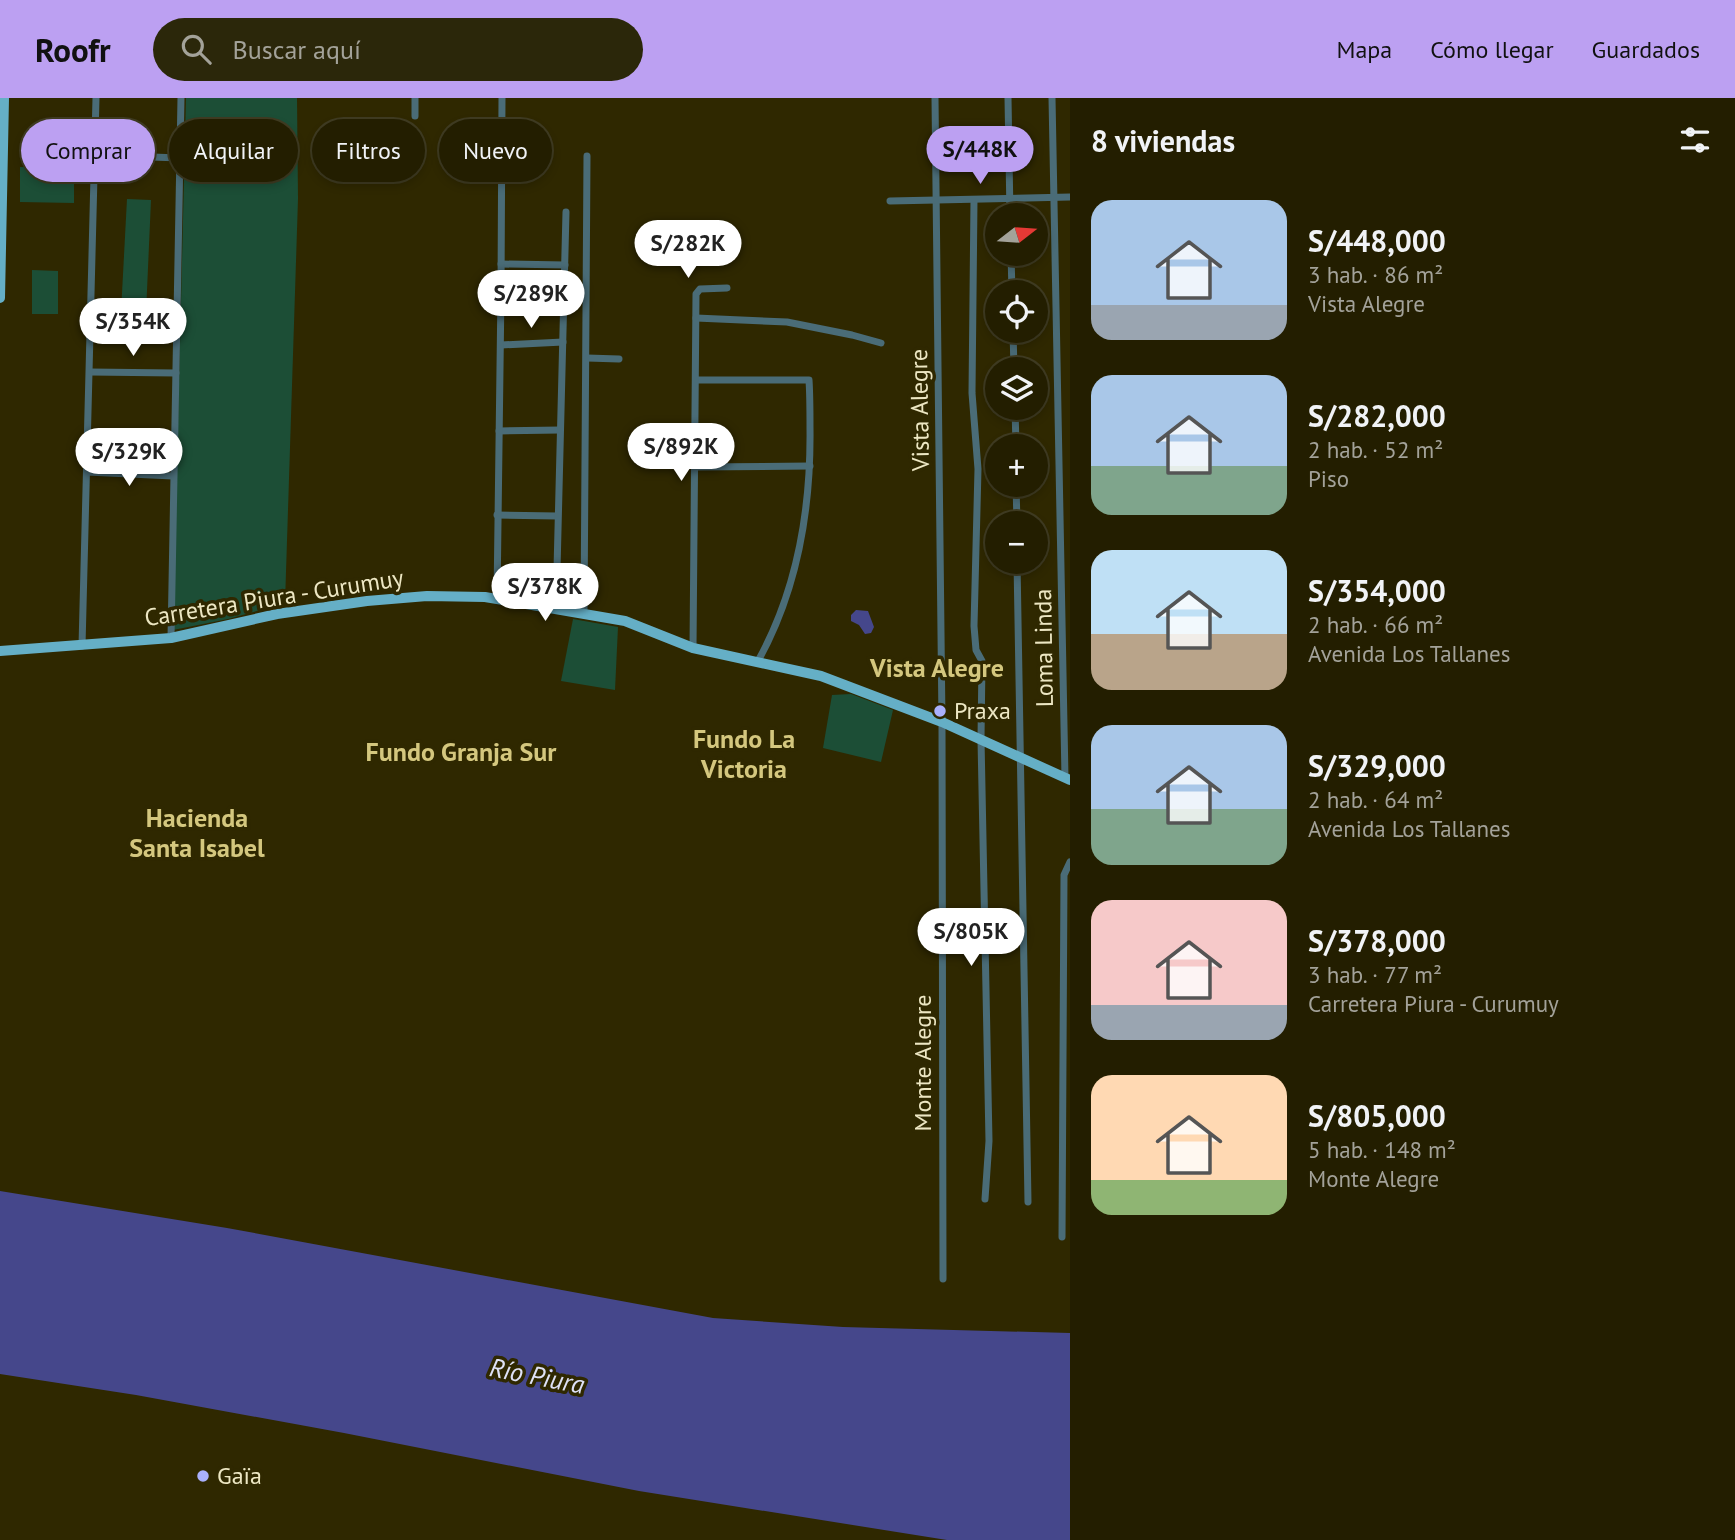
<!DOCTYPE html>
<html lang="es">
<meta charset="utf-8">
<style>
:root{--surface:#231e00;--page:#2b270a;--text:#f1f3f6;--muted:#a3a299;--line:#403c22;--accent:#bca0f2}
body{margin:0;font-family:"PT Sans",sans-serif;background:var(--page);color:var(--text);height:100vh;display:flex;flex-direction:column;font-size:26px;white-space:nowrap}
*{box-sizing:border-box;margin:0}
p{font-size:23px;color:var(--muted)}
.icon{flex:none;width:38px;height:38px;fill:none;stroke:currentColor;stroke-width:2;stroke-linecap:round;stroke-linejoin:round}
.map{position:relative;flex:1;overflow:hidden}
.drawer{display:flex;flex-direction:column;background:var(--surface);width:665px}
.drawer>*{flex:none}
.banner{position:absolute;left:21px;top:21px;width:665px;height:63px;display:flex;gap:14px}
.needle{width:46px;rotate:73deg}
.tools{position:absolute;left:985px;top:105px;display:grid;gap:14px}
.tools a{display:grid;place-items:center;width:63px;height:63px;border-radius:50%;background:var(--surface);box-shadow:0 4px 10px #0003,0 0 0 2px var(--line);font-size:35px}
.price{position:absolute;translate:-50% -60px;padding:0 16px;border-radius:24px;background:#fff;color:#222;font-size:23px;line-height:46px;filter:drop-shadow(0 2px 4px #0008)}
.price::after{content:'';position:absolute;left:50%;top:42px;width:21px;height:16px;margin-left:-10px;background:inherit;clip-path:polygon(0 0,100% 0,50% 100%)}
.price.current{background:var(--accent);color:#111}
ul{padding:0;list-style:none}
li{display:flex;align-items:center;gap:21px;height:175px;padding:0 21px}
li span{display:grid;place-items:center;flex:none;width:196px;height:140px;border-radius:21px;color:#555}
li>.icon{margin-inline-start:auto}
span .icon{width:84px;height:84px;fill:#fffc;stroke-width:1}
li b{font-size:30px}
h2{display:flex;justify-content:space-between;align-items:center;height:84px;padding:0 21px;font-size:30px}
.pill{padding:0 24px;border-radius:32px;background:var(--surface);box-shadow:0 4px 10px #0003,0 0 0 2px var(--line);font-size:24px;line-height:63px}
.pill.current{background:var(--accent);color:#111}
header{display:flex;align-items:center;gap:42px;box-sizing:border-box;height:98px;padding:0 35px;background:var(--accent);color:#111}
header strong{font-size:33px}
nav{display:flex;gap:38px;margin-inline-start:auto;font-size:24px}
.search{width:490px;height:63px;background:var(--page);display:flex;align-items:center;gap:18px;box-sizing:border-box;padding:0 24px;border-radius:38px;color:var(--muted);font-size:26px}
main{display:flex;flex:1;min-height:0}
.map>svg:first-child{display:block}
.green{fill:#1c4e36}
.water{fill:#45478b}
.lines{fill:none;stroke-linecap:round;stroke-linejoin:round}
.minor{stroke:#4a6c77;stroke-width:7}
.major{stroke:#65afc6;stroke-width:10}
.poi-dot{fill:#a9b0fc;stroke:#2f2800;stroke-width:2.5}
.labels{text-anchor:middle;stroke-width:7;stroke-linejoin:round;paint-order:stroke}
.street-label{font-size:24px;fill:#ede7c3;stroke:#2f2800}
.poi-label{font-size:24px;fill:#ede7c3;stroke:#2f2800;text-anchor:start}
.neighbourhood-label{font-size:26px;font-weight:bold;fill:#d4c77e;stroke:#2f2800}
.water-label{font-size:26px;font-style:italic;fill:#dfe2f6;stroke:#2f2800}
</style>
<header>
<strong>Roofr</strong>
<div class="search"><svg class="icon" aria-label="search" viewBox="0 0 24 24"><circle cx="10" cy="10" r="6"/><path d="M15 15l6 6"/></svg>Buscar aquí</div>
<nav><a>Mapa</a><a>Cómo llegar</a><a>Guardados</a></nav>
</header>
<main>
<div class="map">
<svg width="1070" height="1442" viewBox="0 0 1070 1442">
<rect width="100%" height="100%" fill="#2f2800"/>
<g class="green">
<polygon points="186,0 297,0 298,101 285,505 228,521 173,532"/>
<polygon points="20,69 74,70 74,105 20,104"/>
<polygon points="127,101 151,102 146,215 121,214"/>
<polygon points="32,172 58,173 58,216 32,216"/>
<polygon points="573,521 618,529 615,592 561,583"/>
<polygon points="851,596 893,612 881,664 823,650 832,597"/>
</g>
<g class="water">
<polygon points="856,512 868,513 874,529 871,535 865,536 859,527 851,523 851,517"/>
<polygon points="0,1093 227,1130 713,1220 843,1229 1070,1235 1070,1442 947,1442 639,1393 344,1335 136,1297 0,1276"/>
</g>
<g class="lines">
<g class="minor">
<polyline points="935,0 942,624 943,1181"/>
<polyline points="1008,0 1010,117"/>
<polyline points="1052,0 1065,680"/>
<polyline points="415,18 415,0"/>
<polyline points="95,57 180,60"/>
<polyline points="974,102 972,295 978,371 974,528 976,552 982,563 981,641 989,1043 985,1101"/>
<polyline points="890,103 1070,99"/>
<polyline points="1011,156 1012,194"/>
<polyline points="501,166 565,167"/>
<polyline points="696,220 787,224 852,237 881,245"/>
<polyline points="1013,233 1014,271"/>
<polyline points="501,247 563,244"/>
<polyline points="587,260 619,261"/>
<polyline points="90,274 176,275"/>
<path d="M697 282H809C810 297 810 314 810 330 811 412 798 491 758 563"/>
<polyline points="1015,310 1016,348"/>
<polyline points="499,333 560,332"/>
<polyline points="696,369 810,368"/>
<polyline points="87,374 173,378"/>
<polyline points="1016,387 1017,425"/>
<polyline points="497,417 557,418"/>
<polyline points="1017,464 1028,1104"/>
<polyline points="497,501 501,193 502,0"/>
<polyline points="556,511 566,114"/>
<polyline points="584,516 587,58"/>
<polyline points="171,540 181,0"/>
<polyline points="82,548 96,0"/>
<polyline points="693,550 696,196 700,191 727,190"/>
<polyline points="1062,1139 1064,777 1070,764"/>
</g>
<g class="major">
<polyline points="0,200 4,0"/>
<polyline points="0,553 171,540 277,516 367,503 427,498 485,499 625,523 693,550 821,578 942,624 1070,682"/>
</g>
</g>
<g class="poi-dot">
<circle cx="940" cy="613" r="7"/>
<circle cx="203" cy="1378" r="7"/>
</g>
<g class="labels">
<g class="street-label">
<text transform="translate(920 312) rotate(-91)" y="8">Vista Alegre</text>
<text transform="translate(274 500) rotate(-9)" y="8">Carretera Piura - Curumuy</text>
<text transform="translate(1044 550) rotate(-91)" y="8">Loma Linda</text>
<text transform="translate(923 965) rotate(-90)" y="8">Monte Alegre</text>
</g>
<g class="poi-label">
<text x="954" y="621">Praxa</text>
<text x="217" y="1386">Gaïa</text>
</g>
<g class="neighbourhood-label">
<text x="937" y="579">Vista Alegre</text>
<text x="744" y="650">Fundo La<tspan x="744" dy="30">Victoria</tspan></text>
<text x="461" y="663">Fundo Granja Sur</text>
<text x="197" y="729">Hacienda<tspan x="197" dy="30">Santa Isabel</tspan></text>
</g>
<g class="water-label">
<text transform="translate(537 1278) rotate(11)" y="9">Río Piura</text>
</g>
</g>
</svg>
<div class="tools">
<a><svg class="needle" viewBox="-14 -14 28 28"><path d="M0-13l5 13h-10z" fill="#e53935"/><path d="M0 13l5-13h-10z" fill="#a3a299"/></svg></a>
<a><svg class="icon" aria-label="locate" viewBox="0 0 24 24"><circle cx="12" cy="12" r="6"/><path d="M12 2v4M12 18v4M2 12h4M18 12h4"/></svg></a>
<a><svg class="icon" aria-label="layers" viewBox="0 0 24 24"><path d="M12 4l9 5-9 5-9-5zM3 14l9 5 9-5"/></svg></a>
<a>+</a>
<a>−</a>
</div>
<b class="price current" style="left:980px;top:88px">S/448K</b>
<b class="price" style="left:688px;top:182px">S/282K</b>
<b class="price" style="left:531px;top:232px">S/289K</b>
<b class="price" style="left:133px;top:260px">S/354K</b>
<b class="price" style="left:681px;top:385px">S/892K</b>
<b class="price" style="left:129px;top:390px">S/329K</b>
<b class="price" style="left:545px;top:525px">S/378K</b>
<b class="price" style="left:971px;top:870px">S/805K</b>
<div class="banner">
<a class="pill current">Comprar</a>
<a class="pill">Alquilar</a>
<a class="pill">Filtros</a>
<a class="pill">Nuevo</a>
</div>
</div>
<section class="drawer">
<h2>8 viviendas<svg class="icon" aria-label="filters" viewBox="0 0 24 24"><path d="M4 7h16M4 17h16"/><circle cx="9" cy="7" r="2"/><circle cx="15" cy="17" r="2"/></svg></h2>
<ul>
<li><span style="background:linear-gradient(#a9c7e8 75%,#9aa5b1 0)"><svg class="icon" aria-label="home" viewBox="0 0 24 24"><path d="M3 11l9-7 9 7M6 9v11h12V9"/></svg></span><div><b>S/448,000</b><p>3 hab. · 86 m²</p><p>Vista Alegre</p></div></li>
<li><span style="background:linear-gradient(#a9c7e8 65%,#7fa58c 0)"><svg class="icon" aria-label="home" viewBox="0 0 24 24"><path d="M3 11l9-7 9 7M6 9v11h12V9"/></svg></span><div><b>S/282,000</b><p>2 hab. · 52 m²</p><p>Piso</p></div></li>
<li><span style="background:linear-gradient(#bfe0f5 60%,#b9a48a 0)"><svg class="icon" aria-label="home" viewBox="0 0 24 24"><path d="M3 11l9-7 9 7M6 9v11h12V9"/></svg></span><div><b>S/354,000</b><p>2 hab. · 66 m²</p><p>Avenida Los Tallanes</p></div></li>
<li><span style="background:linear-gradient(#a9c7e8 60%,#7fa58c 0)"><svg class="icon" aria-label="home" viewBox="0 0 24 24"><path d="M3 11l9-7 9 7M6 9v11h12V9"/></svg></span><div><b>S/329,000</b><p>2 hab. · 64 m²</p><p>Avenida Los Tallanes</p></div></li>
<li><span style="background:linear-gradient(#f6c9c9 75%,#9aa5b1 0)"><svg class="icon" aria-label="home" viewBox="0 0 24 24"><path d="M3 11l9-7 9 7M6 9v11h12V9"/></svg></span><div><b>S/378,000</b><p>3 hab. · 77 m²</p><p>Carretera Piura - Curumuy</p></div></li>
<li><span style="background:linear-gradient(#ffd9b3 75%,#8fb573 0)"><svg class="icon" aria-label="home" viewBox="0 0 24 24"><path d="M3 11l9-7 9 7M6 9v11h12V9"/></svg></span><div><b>S/805,000</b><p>5 hab. · 148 m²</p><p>Monte Alegre</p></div></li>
</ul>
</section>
</main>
